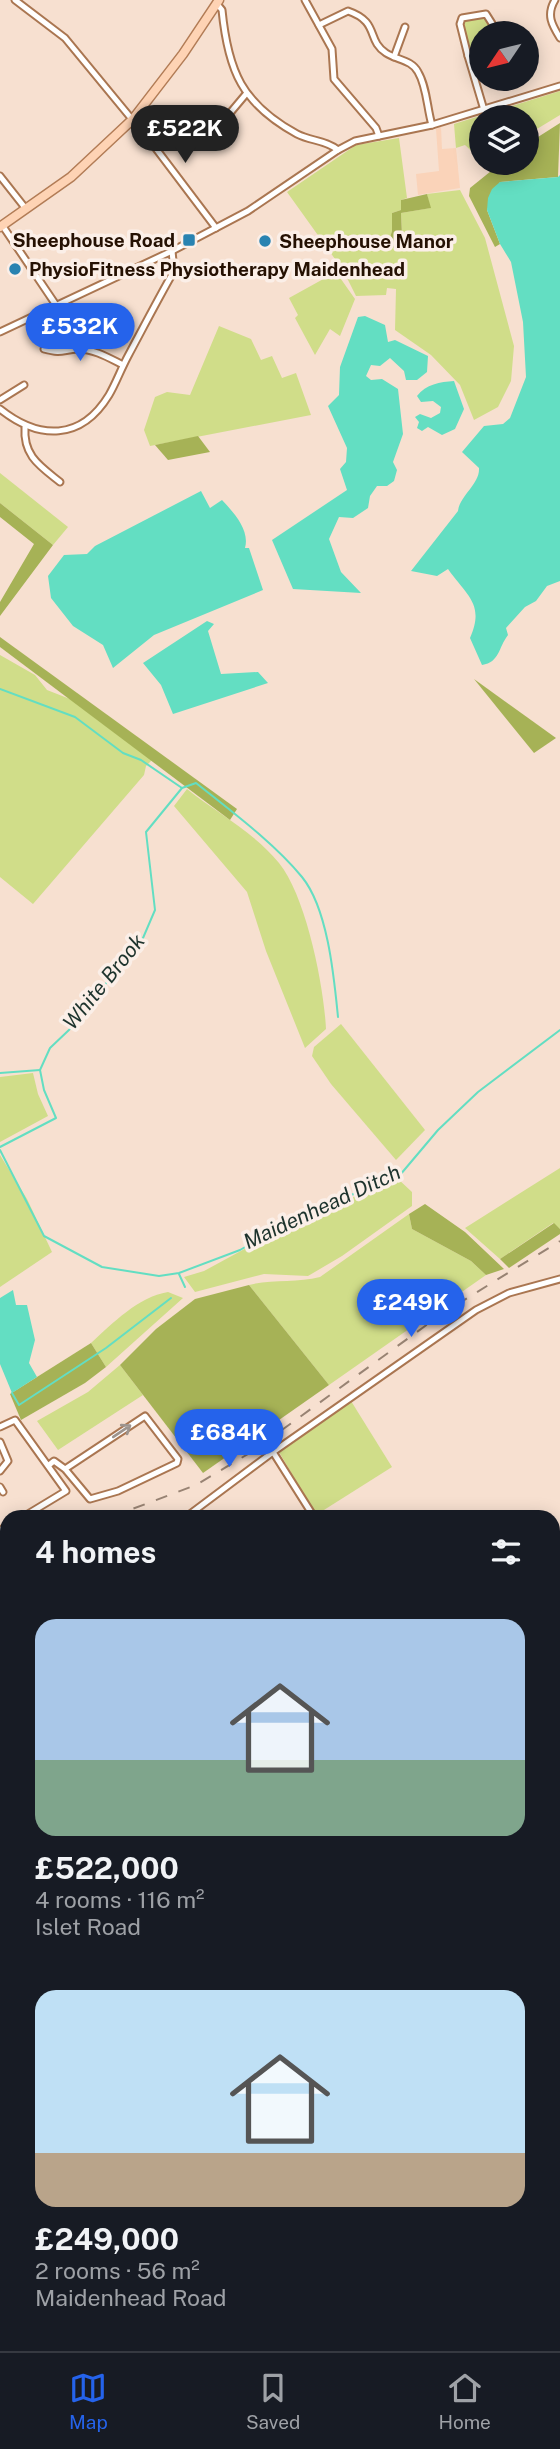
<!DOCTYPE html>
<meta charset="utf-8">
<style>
:root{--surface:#171b24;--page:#242831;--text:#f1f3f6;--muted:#9ea1a6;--line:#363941;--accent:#2563eb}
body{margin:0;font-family:"Public Sans",sans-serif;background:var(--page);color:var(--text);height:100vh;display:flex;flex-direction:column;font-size:26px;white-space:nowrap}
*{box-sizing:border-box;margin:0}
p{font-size:23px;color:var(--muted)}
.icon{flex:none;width:38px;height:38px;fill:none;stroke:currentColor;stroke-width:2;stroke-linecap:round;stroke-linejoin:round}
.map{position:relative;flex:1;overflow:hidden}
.sheet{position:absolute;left:0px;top:1510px;width:560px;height:842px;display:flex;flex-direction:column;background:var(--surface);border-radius:21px 21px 0 0;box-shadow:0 4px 18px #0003}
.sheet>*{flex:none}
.needle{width:46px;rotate:235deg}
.controls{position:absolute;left:469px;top:21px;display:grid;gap:14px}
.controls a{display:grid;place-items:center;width:70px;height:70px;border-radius:50%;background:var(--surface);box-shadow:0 4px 18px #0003;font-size:35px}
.price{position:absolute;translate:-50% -60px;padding:0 16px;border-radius:24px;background:var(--accent);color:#fff;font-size:23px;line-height:46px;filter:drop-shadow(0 2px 4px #0008)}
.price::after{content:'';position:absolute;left:50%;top:42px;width:21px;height:16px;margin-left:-10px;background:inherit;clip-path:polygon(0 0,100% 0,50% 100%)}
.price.active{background:#222;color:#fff}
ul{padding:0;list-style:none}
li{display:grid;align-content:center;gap:14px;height:371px;padding:0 35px}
li span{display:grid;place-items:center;height:217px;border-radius:21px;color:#555}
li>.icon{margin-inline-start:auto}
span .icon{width:126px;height:126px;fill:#fffc;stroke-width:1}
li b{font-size:30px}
h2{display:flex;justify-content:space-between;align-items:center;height:84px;padding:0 35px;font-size:30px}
.tabs{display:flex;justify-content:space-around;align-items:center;height:98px;border-top:2px solid var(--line);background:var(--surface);font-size:19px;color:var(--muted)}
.tabs a{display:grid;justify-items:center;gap:4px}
.tabs .active{color:var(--accent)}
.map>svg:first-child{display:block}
.built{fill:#fad3b9}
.green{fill:#d0dd89}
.forest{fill:#a6b256}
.water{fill:#63dec2}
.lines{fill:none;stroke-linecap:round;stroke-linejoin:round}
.stream{stroke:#63dec2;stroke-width:2}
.minor-casing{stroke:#aa7651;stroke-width:9}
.secondary-casing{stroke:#aa7651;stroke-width:10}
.primary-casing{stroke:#b27c56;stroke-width:11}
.minor{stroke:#fff;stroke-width:5}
.secondary{stroke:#fff;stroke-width:7}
.primary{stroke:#fed3b4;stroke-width:8}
.rail{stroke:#988373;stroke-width:2;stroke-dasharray:12 12;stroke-linecap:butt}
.oneway{stroke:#9d948e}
.poi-dot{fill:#2983b1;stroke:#fbefe8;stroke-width:2.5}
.labels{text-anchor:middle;stroke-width:7;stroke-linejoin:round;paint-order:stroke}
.poi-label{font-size:19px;font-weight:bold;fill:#251103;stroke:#fbefe8;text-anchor:start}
.water-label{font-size:21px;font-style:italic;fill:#1d332d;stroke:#fbefe8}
</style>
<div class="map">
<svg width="560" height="2351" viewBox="0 0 560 2351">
<rect width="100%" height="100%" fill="#f7e0d0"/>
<polygon class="built" points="441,127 442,149 456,148 460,188 418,195 416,174 439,171 436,129"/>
<g class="green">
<polygon points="480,16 486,18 494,33 481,33 481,48 469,48 463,25 465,20"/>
<polygon points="560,91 560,115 527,135 527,117 481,117 481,160 465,145 456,148 454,124"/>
<polygon points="399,138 407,198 401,200 401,210 392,213 392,231 386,249 402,235 401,213 430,208 427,194 460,190 485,238 514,346 511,381 498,407 474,420 460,385 431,355 395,330 396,289 387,288 386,295 356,296 343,270 335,265 335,259 287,192 356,145"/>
<polygon points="336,272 355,299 340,336 330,329 315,355 295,318 298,315 289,298"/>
<polygon points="219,326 251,339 261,360 272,356 282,378 296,373 311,415 150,446 144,430 155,397 167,392 190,395"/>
<polygon points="0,473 68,527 53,545 0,503"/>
<polygon points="0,655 35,675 47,690 75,701 156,756 146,766 144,775 33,904 0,877"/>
<path d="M187 789C217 813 255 833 279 863 306 896 324 986 326 1029L305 1048 266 951 247 892 174 806Z"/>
<polygon points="341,1024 425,1130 396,1160 331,1084 312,1056 314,1047"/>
<polygon points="33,1073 38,1094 48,1116 0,1142 0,1077"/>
<polygon points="0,1155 27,1199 52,1252 0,1287"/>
<polygon points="560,1168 560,1229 553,1223 500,1259 465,1228"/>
<polygon points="397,1178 412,1192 412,1206 342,1256 308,1276 264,1274 195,1292 184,1277 204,1271 285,1227"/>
<path d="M409 1214 412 1229 471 1261 486 1275 329 1385 249 1285C272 1279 297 1283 320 1277Z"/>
<path d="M168 1292 183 1298 106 1367 91 1343C113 1323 138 1297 168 1292Z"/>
<polygon points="120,1365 143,1395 58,1450 37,1421 88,1392"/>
<polygon points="351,1401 392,1467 316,1515 279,1452"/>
</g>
<g class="forest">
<polygon points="560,123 558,177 500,182 487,210 500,244 495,247 469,196 470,188 501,163 527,163 527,144"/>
<polygon points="427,194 431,208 401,213 402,235 399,246 386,250 392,231 392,213 401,210 401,200"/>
<polygon points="198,436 210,452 168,460 155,445"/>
<polygon points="0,503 53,545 0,616 0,602 34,544 0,517"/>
<polygon points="0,637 237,809 230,820 0,647"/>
<polygon points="474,679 556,738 534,753"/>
<polygon points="425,1204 465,1232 504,1269 486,1275 471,1261 412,1229 409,1214"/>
<polygon points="554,1223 560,1229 560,1234 509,1268 500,1259"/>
<polygon points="249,1285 329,1385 203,1473 120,1365 156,1329 195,1299"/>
<polygon points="91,1343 106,1367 85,1383 21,1420 10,1394"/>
</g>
<g class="water">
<path d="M560 175V581L547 586 536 601 525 607 506 628 508 635C498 648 500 662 482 665L470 638C485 604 467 596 448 569L437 576 411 571 458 511C460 495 480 484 479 468L462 452 484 426 503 424 510 418 526 377 523 322 511 262 500 244 487 210 488 198 492 189 500 182 558 177Z"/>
<polygon points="365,316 385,325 388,342 395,340 428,356 427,372 417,380 406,380 404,371 390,358 380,366 371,365 366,376 371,380 382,379 398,389 403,434 393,462 397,470 394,481 387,486 377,486 370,496 368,508 353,518 339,517 329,539 341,572 361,593 293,589 272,540 347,490 340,469 346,462 347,448 328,406 339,395 340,367 358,317"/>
<path d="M454 381 464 409 455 429 442 435 428 427 422 431 417 428 419 422 415 417 420 414 431 418 440 413 441 407 433 401 421 402 417 396C426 384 440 382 454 381Z"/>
<path d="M201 491 210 508 222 500C234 513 250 530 245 548H249L263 590 154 635 113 668 103 645 73 626 51 598 48 576 64 555 87 554 95 546Z"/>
<polygon points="207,621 214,624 208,631 221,674 258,672 268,683 173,714 161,685 143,663"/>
<polygon points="13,1290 16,1305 27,1305 35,1340 29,1363 37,1377 12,1393 0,1364 0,1298"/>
</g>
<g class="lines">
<g class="stream">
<polyline points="0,689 75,717 123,753 141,760 182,788 146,832 155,910 140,945 122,963 70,1029 50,1048 40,1070 44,1090 56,1118 0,1147"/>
<path d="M182 788 196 783C231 811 274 843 302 877 328 909 334 977 338 1017"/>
<polyline points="0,1073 40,1070"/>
<polyline points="0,1150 44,1236 102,1267 159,1276 179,1273 240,1250 300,1216 400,1175 438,1130 478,1092 560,1030"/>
<polyline points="179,1274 185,1287"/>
<polyline points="12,1393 19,1405 106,1348 171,1298"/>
</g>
<g class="minor-casing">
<g id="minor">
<polyline points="15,0 65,38 154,146 216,228"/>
<polyline points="305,0 332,49 334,79 376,128 379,136"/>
<path d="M555 0C546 15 552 25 560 38"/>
<path d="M217 4 222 10C228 71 242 104 297 134 310 141 326 140 338 150"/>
<path d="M319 25 348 11C380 22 366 40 386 53 397 60 412 60 418 72 427 87 427 109 432 125"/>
<polyline points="481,52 468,56 460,24 462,18 486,14 498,33"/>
<polyline points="468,56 484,110"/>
<polyline points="394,57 405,27"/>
<polyline points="225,119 246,94"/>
<polyline points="0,176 26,209"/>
<polyline points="2,225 56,305"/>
<polyline points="0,332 172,251 248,211 338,150 355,141 432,125 560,86"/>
<path d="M44 349C62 354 62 350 78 349 94 349 109 358 123 365"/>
<polyline points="78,349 79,336 89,320 93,322"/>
<polyline points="0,400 24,385"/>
<path d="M0 409C39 440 81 441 109 395 116 383 121 369 128 356 143 328 158 299 174 271L172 251"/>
<path d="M25 427C23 456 40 466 60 482"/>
<polyline points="0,1427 15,1420 66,1491 23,1517"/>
<polyline points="0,1442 8,1461 0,1471"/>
<polyline points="273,1452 314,1517"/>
<polyline points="49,1465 54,1461 65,1469 90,1499 118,1491 177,1463 178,1459 145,1416 65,1469"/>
<polyline points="0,1487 3,1492"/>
<polyline points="186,1517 273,1452 476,1310 509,1293 560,1279"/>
<polyline points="2,1529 7,1526"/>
<polyline points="0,1601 7,1599"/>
<polyline points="0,1686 7,1698"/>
<polyline points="0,1823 7,1821"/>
<polyline points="553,1874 560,1886"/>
<polyline points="0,1900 7,1896"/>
<polyline points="0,1958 7,1952"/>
<polyline points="0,1971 7,1966"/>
</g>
</g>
<g class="secondary-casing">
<g id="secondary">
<polyline points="0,1556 7,1559"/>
<polyline points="553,1568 560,1566"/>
</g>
</g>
<g class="primary-casing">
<polyline id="primary" points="0,227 71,177 133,119 183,54 219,0"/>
</g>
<use href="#minor" class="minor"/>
<use href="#secondary" class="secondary"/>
<use href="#primary" class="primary"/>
<g class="rail">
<polyline points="111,1517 196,1485 253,1451 443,1313 560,1241"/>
<polyline points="0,1553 7,1551"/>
</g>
</g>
<defs><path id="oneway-shaft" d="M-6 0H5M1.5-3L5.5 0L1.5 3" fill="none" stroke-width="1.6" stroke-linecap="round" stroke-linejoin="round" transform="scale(1.75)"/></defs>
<use class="oneway" href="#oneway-shaft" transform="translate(122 1431) rotate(-34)"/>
<g class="poi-dot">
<rect x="182" y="233" width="14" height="14" rx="3.5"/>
<circle cx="265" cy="241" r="7"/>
<circle cx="15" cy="269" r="7"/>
</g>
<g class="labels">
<g class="poi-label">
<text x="175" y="247" text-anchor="end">Sheephouse Road</text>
<text x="279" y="248">Sheephouse Manor</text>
<text x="29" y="276">PhysioFitness Physiotherapy Maidenhead</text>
</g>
<g class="water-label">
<text transform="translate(104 982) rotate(-51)" y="7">White Brook</text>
<text transform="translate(322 1207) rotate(-25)" y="7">Maidenhead Ditch</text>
</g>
</g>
</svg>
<div class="controls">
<a><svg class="needle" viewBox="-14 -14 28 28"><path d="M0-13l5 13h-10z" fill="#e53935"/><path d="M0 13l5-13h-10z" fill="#9ea1a6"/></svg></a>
<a><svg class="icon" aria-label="layers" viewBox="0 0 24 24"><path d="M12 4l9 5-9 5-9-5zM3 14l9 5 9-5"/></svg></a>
</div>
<b class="price active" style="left:185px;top:165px">£522K</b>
<b class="price" style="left:80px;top:363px">£532K</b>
<b class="price" style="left:411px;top:1339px">£249K</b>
<b class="price" style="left:229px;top:1469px">£684K</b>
<section class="sheet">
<h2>4 homes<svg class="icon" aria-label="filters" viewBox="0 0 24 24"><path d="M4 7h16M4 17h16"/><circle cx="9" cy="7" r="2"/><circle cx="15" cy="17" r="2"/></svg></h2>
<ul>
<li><span style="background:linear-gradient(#a9c7e8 65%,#7fa58c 0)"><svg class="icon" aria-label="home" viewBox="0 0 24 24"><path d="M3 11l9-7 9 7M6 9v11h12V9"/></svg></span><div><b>£522,000</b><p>4 rooms · 116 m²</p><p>Islet Road</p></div></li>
<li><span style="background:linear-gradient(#bfe0f5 75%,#b9a48a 0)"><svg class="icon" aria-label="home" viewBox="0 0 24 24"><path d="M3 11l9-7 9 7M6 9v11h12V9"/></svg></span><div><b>£249,000</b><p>2 rooms · 56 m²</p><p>Maidenhead Road</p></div></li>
</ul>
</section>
</div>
<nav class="tabs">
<a class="active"><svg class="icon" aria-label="map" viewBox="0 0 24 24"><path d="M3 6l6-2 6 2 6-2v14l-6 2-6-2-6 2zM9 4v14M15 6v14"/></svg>Map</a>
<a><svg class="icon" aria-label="saved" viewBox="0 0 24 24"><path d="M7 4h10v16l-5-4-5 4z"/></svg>Saved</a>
<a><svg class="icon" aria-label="home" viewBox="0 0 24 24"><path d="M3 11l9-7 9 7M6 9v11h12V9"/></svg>Home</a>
</nav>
